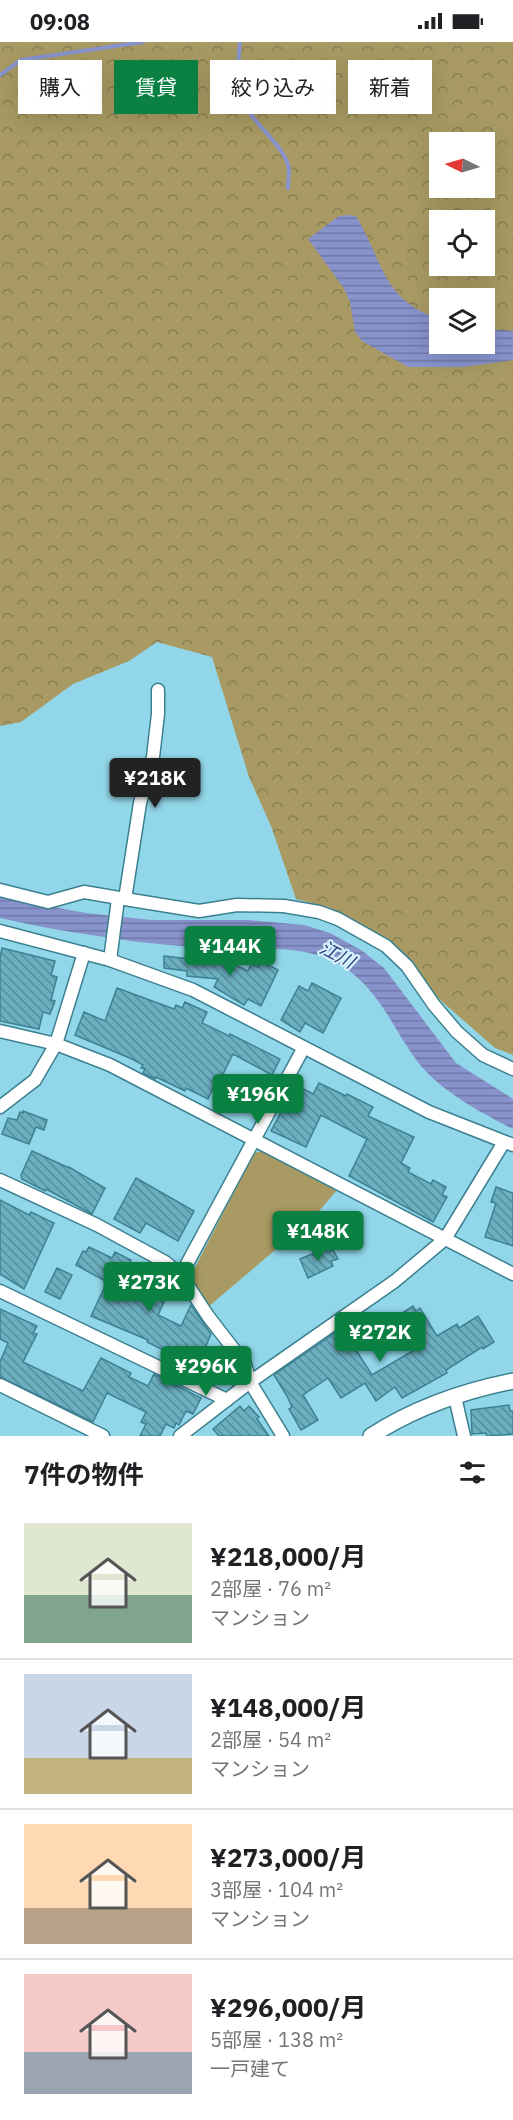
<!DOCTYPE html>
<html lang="ja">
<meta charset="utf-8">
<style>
:root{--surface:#fff;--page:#f2f2f2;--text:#202124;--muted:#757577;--line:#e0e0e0;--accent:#0b8043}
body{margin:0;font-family:"IBM Plex Sans","Noto Sans JP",sans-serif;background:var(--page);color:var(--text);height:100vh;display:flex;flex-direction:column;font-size:22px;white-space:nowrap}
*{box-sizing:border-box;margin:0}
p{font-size:20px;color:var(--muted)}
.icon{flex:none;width:33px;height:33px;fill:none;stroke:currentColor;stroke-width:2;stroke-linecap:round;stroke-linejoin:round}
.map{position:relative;height:1394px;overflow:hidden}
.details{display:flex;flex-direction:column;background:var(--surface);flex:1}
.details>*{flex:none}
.hud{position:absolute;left:18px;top:18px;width:477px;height:54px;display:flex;gap:12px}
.needle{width:39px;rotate:275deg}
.controls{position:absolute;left:429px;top:90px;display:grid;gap:12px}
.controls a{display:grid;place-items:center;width:66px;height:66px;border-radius:0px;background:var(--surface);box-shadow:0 6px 24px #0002;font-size:30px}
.price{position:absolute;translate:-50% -51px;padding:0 14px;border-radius:6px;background:var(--accent);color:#fff;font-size:20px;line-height:39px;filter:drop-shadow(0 2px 3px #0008)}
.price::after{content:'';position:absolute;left:50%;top:36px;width:18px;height:14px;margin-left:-9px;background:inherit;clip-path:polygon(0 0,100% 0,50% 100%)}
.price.current{background:#222;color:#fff}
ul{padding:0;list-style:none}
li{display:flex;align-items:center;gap:18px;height:150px;padding:0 24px}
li+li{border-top:2px solid var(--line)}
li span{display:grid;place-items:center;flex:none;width:168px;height:120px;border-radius:0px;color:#555}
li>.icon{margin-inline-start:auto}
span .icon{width:72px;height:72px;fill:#fffc;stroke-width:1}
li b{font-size:26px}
h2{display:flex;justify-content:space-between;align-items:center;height:72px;padding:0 24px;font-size:26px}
.pill{padding:0 21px;border-radius:0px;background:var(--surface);box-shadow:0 6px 24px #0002;font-size:21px;line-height:54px}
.pill.current{background:var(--accent);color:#fff}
.status{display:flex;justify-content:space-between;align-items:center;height:42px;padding:0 30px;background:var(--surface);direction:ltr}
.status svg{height:16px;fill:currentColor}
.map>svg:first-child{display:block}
.forest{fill:url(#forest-crowns);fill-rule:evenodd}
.green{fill:#a89a62}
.water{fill:url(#water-rules)}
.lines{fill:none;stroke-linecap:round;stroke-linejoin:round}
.stream{stroke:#8893cc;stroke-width:4}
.building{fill:url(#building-back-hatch);stroke:#3d8292;stroke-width:1.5}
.minor-casing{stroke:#3c8090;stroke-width:15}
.tertiary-casing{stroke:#3c8090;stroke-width:18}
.minor{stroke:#fff;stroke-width:12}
.tertiary{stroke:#fff;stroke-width:15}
.labels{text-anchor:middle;stroke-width:4.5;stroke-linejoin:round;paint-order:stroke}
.water-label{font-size:18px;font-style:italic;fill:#31377c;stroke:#d1f2fb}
</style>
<div class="status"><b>09:08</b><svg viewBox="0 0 49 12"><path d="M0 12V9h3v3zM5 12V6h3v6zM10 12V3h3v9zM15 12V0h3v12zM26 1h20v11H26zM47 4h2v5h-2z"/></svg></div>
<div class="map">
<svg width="513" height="1394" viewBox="0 0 513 1394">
<defs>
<pattern id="forest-crowns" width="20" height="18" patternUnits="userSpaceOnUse" patternTransform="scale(1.5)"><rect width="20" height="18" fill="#a89a62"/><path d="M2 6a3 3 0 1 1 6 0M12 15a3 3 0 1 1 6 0" fill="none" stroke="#877e51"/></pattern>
<pattern id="water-rules" width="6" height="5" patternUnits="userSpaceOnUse" patternTransform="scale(1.5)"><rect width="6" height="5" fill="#8893cc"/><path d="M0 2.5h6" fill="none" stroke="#6e78a6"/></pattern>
<pattern id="building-back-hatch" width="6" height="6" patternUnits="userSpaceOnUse" patternTransform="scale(1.5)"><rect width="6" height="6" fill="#6bafc0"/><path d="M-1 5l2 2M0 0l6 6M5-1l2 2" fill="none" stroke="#568f9d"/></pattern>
</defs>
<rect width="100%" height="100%" fill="#92d7e9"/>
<path class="forest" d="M0 0H513V1013L495 1006 439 957 400 907 330 866 296 857 271 784 249 735 212 615 157 600 129 619 73 642 21 680 0 684ZM440 100H484V146H440ZM440 178H484V224H440ZM440 256H484V302H440Z"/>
<polygon class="green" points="262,1109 337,1148 313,1176 208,1265 189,1237 254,1111"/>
<g class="water">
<path d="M348 173 356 174C384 220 381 257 439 277L440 302H484L485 287 513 289V318L464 325H408L362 299 355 290 350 260 343 245 308 197 339 174Z"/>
<path d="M0 855 86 871 152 878H249L304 883 330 891 361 908 384 926 456 1021 513 1057V1087C481 1071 439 1048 417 1019 394 988 379 948 345 926 308 901 263 908 221 906 197 906 172 903 148 901 99 895 49 887 0 876Z"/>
</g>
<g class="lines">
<g class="stream">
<path d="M240 0C238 23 236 43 246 65 256 84 286 106 289 127 289 133 288 140 288 146"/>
<polyline points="0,33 21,18 143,0"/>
</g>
</g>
<g class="building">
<polygon points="2,906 55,919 51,933 57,935 51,958 55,959 50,972 43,970 39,987 0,979 0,916"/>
<polygon points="164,914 226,921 227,919 248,929 251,922 258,925 261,919 278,928 261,964 248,957 244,963 214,945 218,937 187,934 187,929 164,926"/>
<polygon points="312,941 341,956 323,991 305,981 300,990 281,978 299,944 308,949"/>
<polygon points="117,946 174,967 176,963 182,966 185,960 207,970 202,981 229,994 230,992 280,1017 272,1033 233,1012 220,1038 217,1037 208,1057 186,1046 185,1049 156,1035 155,1037 143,1031 145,1027 141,1026 143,1023 132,1017 75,993 84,970 105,979"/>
<polygon points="319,1041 346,1054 347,1052 373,1065 368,1074 414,1095 401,1121 410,1126 408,1130 431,1142 433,1138 446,1145 442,1153 447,1155 433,1180 349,1134 367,1097 321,1073 306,1105 271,1089 296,1043 313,1052"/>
<polygon points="23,1069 47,1078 44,1088 36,1085 29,1102 2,1092 8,1076 17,1078 20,1070 23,1071"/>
<polygon points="32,1109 69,1126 69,1125 105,1146 92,1172 46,1147 45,1149 22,1137 21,1133"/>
<polygon points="136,1136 194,1169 178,1199 146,1181 140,1191 114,1177"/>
<polygon points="496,1145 513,1151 513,1204 485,1195 496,1161 491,1160"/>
<polygon points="0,1158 29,1173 31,1170 54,1181 24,1247 0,1232"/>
<polygon points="89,1205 112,1216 115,1210 131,1218 128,1224 164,1241 162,1243 170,1247 158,1273 181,1284 191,1263 211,1292 205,1306 223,1314 219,1322 235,1341 233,1343 203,1331 204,1329 171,1316 173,1313 147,1300 148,1298 91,1274 107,1240 76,1223 83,1209 86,1210"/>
<polygon points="325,1207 327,1210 333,1208 338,1217 331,1219 333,1224 308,1236 300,1217"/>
<polygon points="57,1226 72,1233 60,1257 45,1250"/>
<polygon points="413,1264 416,1269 420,1266 437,1294 457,1282 459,1286 478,1274 494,1300 483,1307 482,1305 446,1328 447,1331 402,1356 395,1345 376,1359 365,1341 341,1356 328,1336 303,1353 318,1378 301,1388 289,1367 292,1365 287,1354 274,1333 342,1286 372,1333 416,1307 396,1275"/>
<polygon points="0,1267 37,1284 33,1291 37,1292 23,1320 83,1349 101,1316 131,1331 129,1335 148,1344 154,1332 201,1356 193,1372 186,1369 179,1383 176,1381 174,1386 166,1382 160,1394 140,1394 146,1382 141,1380 146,1370 107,1351 93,1380 0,1335 0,1320 8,1301 0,1297"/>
<polygon points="509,1363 510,1369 513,1369 513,1392 487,1394 486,1391 472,1392 471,1368"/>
<polygon points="240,1364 244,1369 249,1364 259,1375 257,1377 269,1394 219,1394 213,1387"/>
</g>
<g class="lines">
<g class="minor-casing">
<g id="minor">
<polyline points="0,848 48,860 84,850 125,857 140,761 153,715 158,672 158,648"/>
<polyline points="125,857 199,869 237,863 284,864 319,870 338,877 386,904 407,924 434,963 457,990 483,1013 513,1027"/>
<polyline points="0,889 110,918 193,948 429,1070 513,1103"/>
<polyline points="110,918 118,857"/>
<polyline points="0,989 56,1002 110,1023 513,1232"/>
<polyline points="0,1065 35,1038 56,1002 84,911"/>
<polyline points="0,1138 97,1183 165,1220 181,1233 208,1274 245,1322 250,1340 283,1394"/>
<polyline points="181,1233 303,1007"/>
<polyline points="0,1249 227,1358"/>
<polyline points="0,1343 103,1394"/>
<polyline points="455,1355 464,1394"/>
<polyline points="180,1394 250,1340 395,1239 445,1197 504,1100"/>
</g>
</g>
<g class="tertiary-casing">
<path id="tertiary" d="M371 1394C414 1366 463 1349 513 1339"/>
</g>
<use href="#minor" class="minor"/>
<use href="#tertiary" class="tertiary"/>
</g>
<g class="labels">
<g class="water-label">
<text transform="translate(337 913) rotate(28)" y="6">江川</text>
</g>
</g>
</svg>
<div class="controls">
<a><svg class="needle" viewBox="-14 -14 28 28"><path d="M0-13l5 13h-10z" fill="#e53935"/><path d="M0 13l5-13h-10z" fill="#757577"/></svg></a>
<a><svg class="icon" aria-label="locate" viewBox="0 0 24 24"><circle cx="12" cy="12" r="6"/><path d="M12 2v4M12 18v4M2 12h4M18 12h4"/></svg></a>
<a><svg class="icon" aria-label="layers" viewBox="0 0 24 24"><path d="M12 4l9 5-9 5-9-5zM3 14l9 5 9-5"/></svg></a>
</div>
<b class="price current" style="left:155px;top:767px">¥218K</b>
<b class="price" style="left:230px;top:935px">¥144K</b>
<b class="price" style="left:258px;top:1083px">¥196K</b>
<b class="price" style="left:318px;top:1220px">¥148K</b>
<b class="price" style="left:149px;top:1271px">¥273K</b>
<b class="price" style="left:380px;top:1321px">¥272K</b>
<b class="price" style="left:206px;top:1355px">¥296K</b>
<div class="hud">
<a class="pill">購入</a>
<a class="pill current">賃貸</a>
<a class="pill">絞り込み</a>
<a class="pill">新着</a>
</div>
</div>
<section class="details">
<h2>7件の物件<svg class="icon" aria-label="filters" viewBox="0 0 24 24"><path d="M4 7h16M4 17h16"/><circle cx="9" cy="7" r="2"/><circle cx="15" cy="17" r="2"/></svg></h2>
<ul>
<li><span style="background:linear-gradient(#dfe7d0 60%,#7fa58c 0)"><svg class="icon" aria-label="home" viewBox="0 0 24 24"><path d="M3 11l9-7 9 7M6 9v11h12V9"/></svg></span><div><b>¥218,000/月</b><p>2部屋 · 76 m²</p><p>マンション</p></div></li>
<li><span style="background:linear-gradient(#c9d6e8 70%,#c2b280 0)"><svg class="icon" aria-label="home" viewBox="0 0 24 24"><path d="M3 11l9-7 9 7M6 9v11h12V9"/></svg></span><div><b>¥148,000/月</b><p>2部屋 · 54 m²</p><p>マンション</p></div></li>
<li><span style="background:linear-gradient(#ffd9b3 70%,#b9a48a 0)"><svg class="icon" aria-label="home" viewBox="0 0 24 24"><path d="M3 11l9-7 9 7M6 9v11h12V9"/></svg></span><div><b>¥273,000/月</b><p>3部屋 · 104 m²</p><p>マンション</p></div></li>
<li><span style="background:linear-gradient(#f6c9c9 65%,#9aa5b1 0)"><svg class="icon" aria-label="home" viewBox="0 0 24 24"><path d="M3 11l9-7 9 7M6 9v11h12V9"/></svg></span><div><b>¥296,000/月</b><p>5部屋 · 138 m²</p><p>一戸建て</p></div></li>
</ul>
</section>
